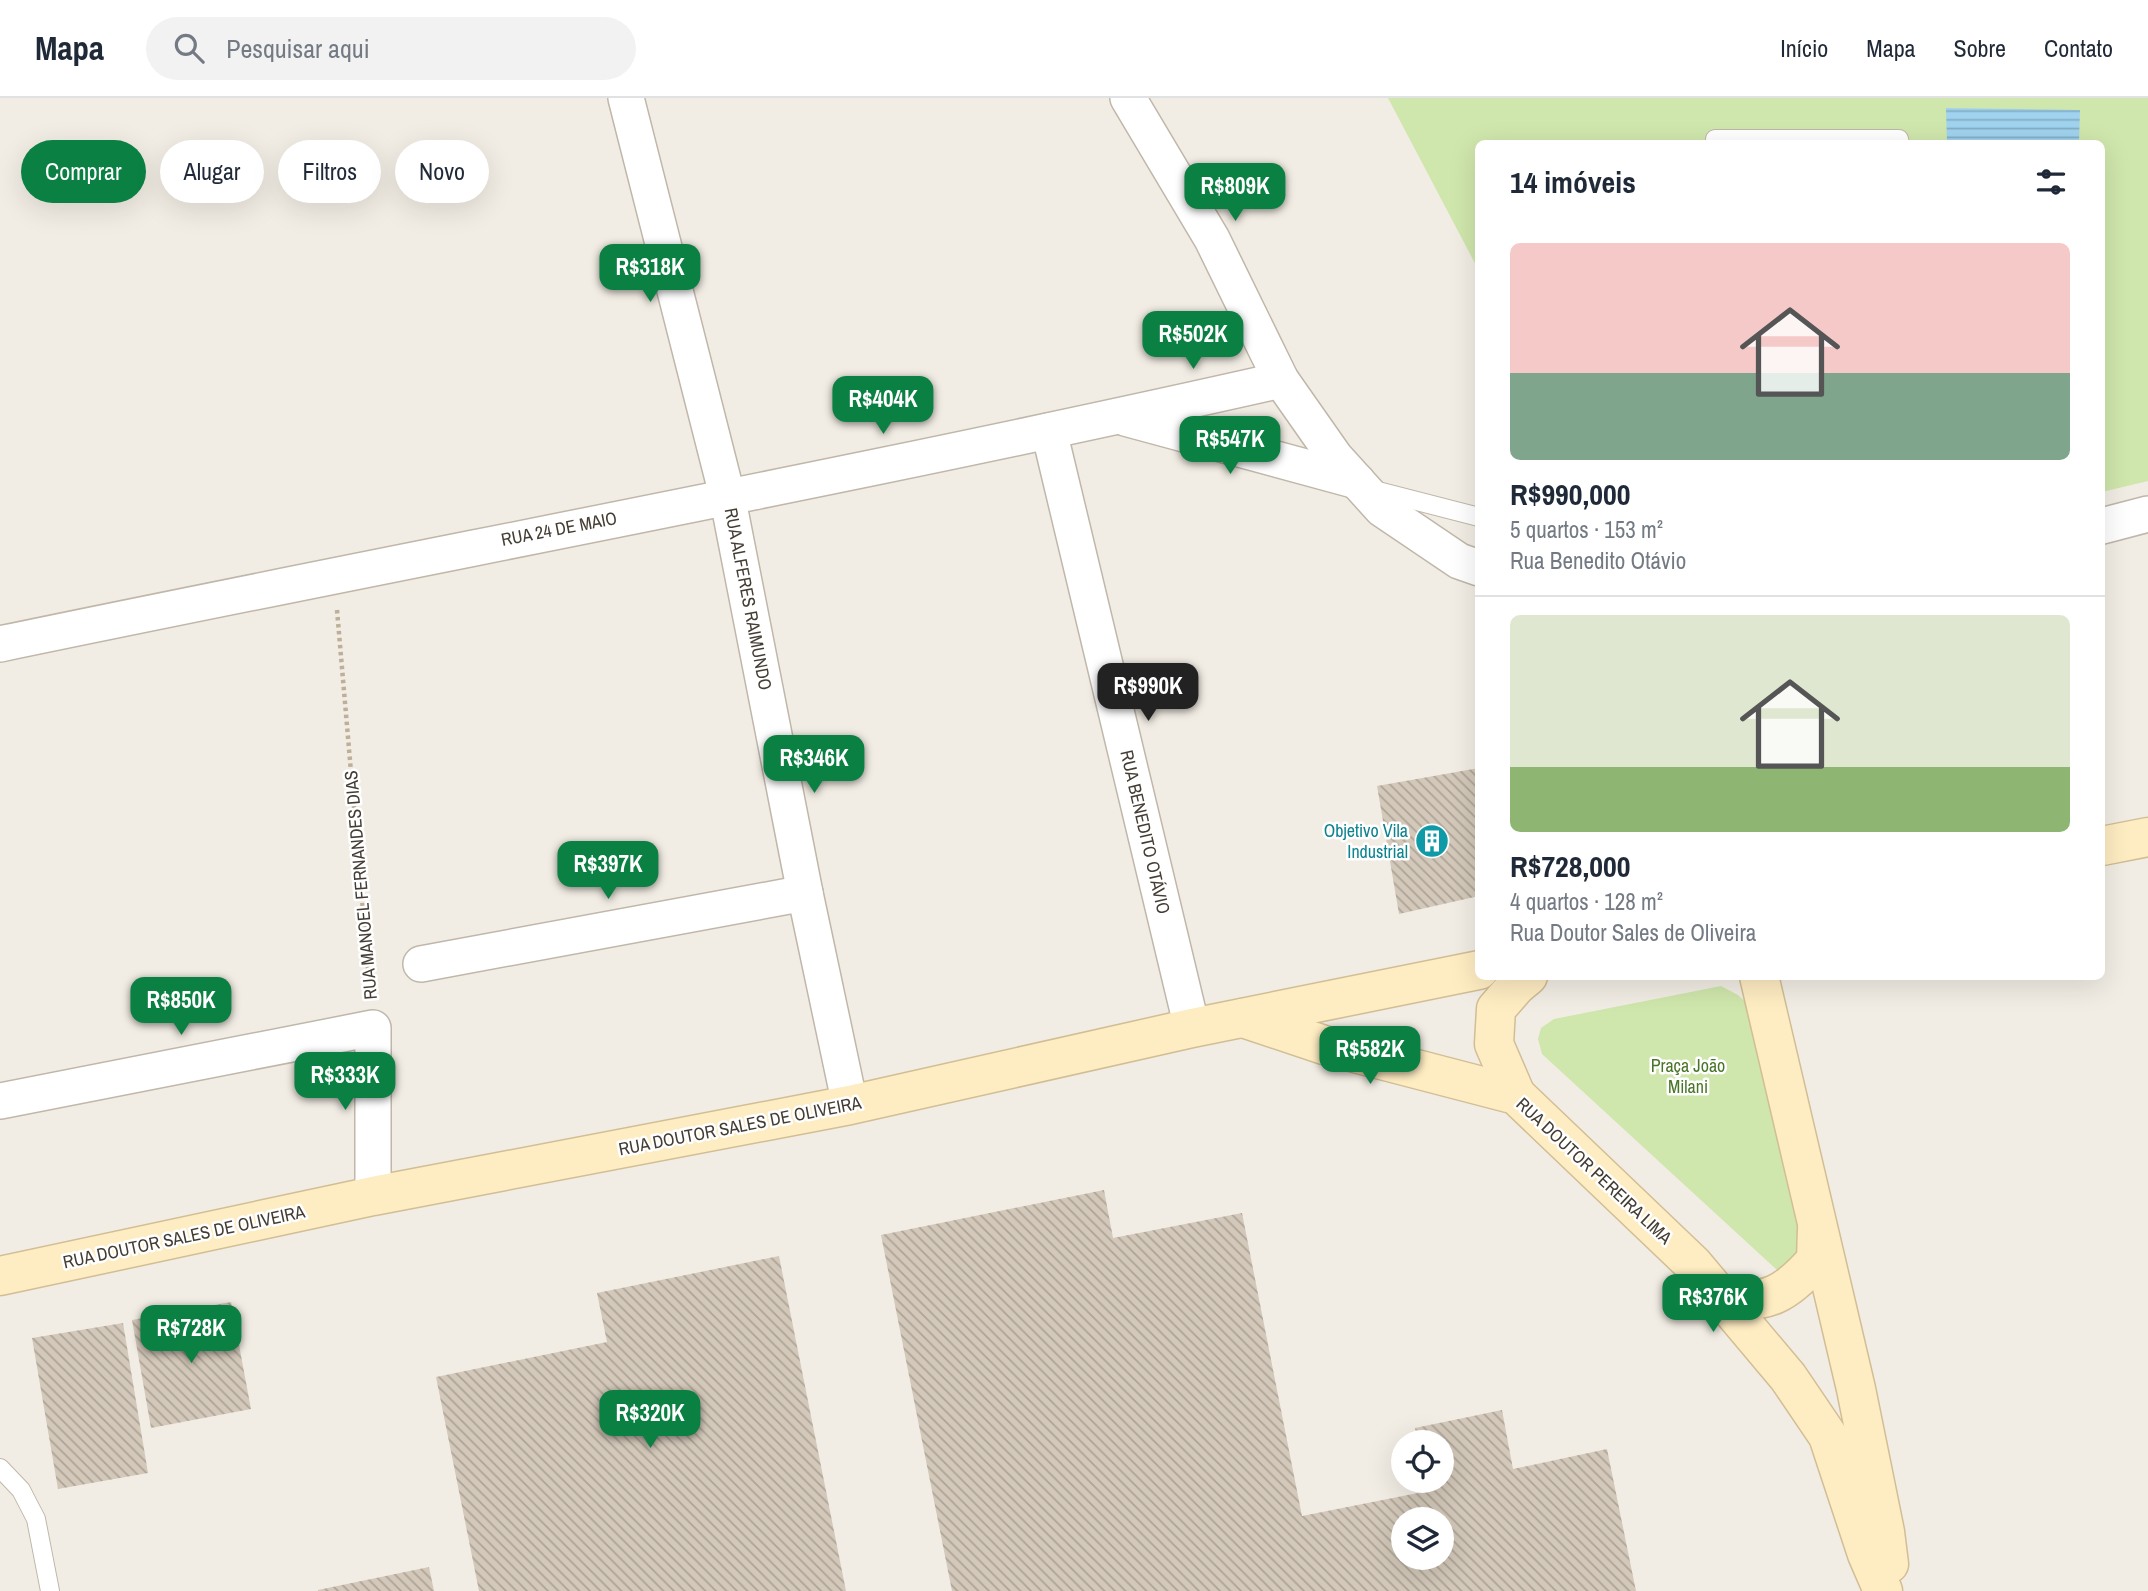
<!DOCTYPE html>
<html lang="pt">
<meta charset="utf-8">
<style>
:root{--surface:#fff;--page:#f2f2f3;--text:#1f2937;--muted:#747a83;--line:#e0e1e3;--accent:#0b8043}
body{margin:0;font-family:"Archivo Narrow",sans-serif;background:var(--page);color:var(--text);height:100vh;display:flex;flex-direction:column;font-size:26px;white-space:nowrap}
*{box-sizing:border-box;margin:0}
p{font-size:23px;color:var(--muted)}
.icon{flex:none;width:38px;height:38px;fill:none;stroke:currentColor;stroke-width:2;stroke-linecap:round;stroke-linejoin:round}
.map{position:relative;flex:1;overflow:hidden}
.side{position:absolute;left:1475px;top:42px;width:630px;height:840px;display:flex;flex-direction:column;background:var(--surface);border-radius:10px;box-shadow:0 7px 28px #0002}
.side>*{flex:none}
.guide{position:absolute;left:21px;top:42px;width:665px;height:63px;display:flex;gap:14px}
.buttons{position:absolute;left:1391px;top:1332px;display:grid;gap:14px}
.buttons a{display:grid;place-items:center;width:63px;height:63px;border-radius:50%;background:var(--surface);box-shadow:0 7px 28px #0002;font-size:35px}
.price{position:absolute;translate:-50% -60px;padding:0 16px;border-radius:14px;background:var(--accent);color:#fff;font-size:23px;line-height:46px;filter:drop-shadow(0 2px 4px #0008)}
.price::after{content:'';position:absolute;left:50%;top:42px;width:21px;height:16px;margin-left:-10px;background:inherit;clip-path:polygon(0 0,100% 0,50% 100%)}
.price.selected{background:#222;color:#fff}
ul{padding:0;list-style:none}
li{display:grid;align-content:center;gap:14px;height:371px;padding:0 35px}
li+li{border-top:2px solid var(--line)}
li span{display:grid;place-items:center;height:217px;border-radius:10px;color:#555}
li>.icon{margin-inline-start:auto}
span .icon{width:126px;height:126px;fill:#fffc;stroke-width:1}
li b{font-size:30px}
h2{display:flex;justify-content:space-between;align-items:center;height:84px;padding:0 35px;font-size:30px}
.pill{padding:0 24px;border-radius:32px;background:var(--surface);box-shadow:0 7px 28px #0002;font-size:24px;line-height:63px}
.pill.selected{background:var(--accent);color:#fff}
header{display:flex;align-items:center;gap:42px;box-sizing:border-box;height:98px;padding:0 35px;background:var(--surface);border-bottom:2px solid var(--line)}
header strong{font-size:33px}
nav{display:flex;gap:38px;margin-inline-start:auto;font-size:24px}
.search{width:490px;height:63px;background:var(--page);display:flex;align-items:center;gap:18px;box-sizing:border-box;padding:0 24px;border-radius:38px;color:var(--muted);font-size:26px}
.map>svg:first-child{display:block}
.park{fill:#cfe6ac}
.water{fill:url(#water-rules)}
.building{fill:url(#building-back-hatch);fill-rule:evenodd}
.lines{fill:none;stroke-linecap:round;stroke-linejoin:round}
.service-casing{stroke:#c0b7aa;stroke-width:20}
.minor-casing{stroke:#c0b7aa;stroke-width:38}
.secondary-casing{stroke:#d2be94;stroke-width:41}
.path{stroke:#bfaf98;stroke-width:4.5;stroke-dasharray:3.5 3.5;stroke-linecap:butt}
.service{stroke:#fff;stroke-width:18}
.minor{stroke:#fff;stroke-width:35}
.secondary{stroke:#feecc2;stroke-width:38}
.labels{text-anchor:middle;stroke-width:5;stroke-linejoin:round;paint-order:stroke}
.street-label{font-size:18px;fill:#443d34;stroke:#fff}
.culture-label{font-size:18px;fill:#0d838f;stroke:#fff;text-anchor:end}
.park-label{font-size:18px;fill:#497528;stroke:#fff}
</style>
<header>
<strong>Mapa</strong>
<div class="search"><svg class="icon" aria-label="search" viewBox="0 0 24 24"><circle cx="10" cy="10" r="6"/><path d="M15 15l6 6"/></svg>Pesquisar aqui</div>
<nav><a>Início</a><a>Mapa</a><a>Sobre</a><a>Contato</a></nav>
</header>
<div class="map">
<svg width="2148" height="1493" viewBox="0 0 2148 1493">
<defs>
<pattern id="water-rules" width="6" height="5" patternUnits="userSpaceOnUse" patternTransform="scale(1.75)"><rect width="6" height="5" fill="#a0d3ef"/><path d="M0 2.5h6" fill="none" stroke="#84acc2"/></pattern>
<pattern id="building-back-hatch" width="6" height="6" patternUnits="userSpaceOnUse" patternTransform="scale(1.75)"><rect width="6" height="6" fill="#d3c8b9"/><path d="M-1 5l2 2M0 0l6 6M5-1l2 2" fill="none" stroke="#ada497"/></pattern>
</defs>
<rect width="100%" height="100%" fill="#f2ede4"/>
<g class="park">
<polygon points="1388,0 2148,0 2148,383 2102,394 2102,46 1479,46 1479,173"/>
<polygon points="1721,888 1738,897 1752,910 1810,1147 1785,1173 1777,1172 1542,956 1538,941 1541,930 1554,921"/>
</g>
<polygon class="water" points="1946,10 2080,12 2079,45 1947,45"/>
<g class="building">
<polygon points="1479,670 1479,798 1399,816 1377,688"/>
<path d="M1104 1092 1113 1140 1242 1115 1302 1418 1428 1393 1426 1382H1442V1344H1418L1415 1330 1502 1312 1513 1371 1607 1351 1636 1493H952L881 1137ZM1404 1421H1442V1460H1404Z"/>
<polygon points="779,1158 846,1493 479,1493 436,1279 607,1244 597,1195"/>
<polygon points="231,1204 251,1311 151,1330 132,1222"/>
<polygon points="123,1225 148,1375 58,1391 32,1240"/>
<polygon points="429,1469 434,1493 318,1493 318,1492"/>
</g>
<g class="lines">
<g class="service-casing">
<g id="service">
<polyline points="1716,46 1715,41 1899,41 1900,46"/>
<polyline points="1370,391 1479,419"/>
<polyline points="0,1370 21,1392 36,1421 50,1493"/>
</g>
</g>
<g class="minor-casing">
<g id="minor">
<polyline points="626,0 727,397 805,795 850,1007"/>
<polyline points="1128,0 1212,141 1281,282 1335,359 1382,411 1459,463 1479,470"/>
<polyline points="1125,320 1357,383"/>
<polyline points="1049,333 1192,930"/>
<polyline points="2102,428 2148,416"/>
<path d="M0 546C427 457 856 378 1281 282"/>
<polyline points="421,866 805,795"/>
<polyline points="0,1003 373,930 373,1098"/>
</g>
</g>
<g class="secondary-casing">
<g id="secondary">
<polyline points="2102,748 2148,739"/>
<polyline points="1759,878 1856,1291 1885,1434 1889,1466"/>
<polyline points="1243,920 1324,947 1516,997 1693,1166 1788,1279 1828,1338 1867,1456 1883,1493"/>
<polyline points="1516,997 1494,946 1496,911 1516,888 1528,878"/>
<polyline points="0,1178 373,1098 850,1007 1192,930 1479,872"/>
<path d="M1724 1202C1769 1206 1787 1195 1816 1162L1817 1131"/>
</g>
</g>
<polyline class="path" points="337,512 370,894"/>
<use href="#service" class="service"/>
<use href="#minor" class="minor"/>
<use href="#secondary" class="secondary"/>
</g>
<defs>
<g id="building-disc" transform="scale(1.75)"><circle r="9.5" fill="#0f9aa8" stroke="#fff"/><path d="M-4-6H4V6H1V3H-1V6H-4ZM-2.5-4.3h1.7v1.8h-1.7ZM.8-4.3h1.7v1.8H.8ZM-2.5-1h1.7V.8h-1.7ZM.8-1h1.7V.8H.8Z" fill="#fff"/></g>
</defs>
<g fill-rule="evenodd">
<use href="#building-disc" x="1432" y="743"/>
</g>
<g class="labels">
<g class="street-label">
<text transform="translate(559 431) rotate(-11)" y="6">RUA 24 DE MAIO</text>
<text transform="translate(748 501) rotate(79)" y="6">RUA ALFERES RAIMUNDO</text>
<text transform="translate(1145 734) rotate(77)" y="6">RUA BENEDITO OTÁVIO</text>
<text transform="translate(361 787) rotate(-95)" y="6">RUA MANOEL FERNANDES DIAS</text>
<text transform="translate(740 1028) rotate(-11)" y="6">RUA DOUTOR SALES DE OLIVEIRA</text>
<text transform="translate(1594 1073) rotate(43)" y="6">RUA DOUTOR PEREIRA LIMA</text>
<text transform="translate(184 1139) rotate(-12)" y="6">RUA DOUTOR SALES DE OLIVEIRA</text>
</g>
<g class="culture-label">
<text x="1408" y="739">Objetivo Vila<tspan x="1408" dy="21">Industrial</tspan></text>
</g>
<g class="park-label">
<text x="1688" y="974">Praça João<tspan x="1688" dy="21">Milani</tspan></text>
</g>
</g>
</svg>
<div class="buttons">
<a><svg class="icon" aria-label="locate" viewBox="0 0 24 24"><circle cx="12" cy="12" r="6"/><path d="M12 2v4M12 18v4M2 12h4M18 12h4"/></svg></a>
<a><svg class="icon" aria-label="layers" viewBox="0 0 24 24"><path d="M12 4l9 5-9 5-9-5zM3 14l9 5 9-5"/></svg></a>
</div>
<b class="price" style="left:1235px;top:125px">R$809K</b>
<b class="price" style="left:650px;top:206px">R$318K</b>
<b class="price" style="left:1193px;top:273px">R$502K</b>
<b class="price" style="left:883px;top:338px">R$404K</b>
<b class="price" style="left:1230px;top:378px">R$547K</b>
<b class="price selected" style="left:1148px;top:625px">R$990K</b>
<b class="price" style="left:814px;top:697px">R$346K</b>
<b class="price" style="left:608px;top:803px">R$397K</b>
<b class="price" style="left:181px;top:939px">R$850K</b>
<b class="price" style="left:1370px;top:988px">R$582K</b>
<b class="price" style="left:345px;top:1014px">R$333K</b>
<b class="price" style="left:1713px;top:1236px">R$376K</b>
<b class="price" style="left:191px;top:1267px">R$728K</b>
<b class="price" style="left:650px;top:1352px">R$320K</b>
<div class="guide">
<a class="pill selected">Comprar</a>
<a class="pill">Alugar</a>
<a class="pill">Filtros</a>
<a class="pill">Novo</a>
</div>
<section class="side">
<h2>14 imóveis<svg class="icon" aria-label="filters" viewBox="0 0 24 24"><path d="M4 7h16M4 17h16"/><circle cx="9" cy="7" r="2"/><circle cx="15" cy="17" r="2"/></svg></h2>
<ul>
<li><span style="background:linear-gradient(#f6c9c9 60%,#7fa58c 0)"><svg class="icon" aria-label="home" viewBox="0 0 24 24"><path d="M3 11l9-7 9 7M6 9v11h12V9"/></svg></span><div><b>R$990,000</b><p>5 quartos · 153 m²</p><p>Rua Benedito Otávio</p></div></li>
<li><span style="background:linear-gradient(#dfe7d0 70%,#8fb573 0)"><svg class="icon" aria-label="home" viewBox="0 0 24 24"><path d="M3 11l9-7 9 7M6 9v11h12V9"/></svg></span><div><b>R$728,000</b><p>4 quartos · 128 m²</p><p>Rua Doutor Sales de Oliveira</p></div></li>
</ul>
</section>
</div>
